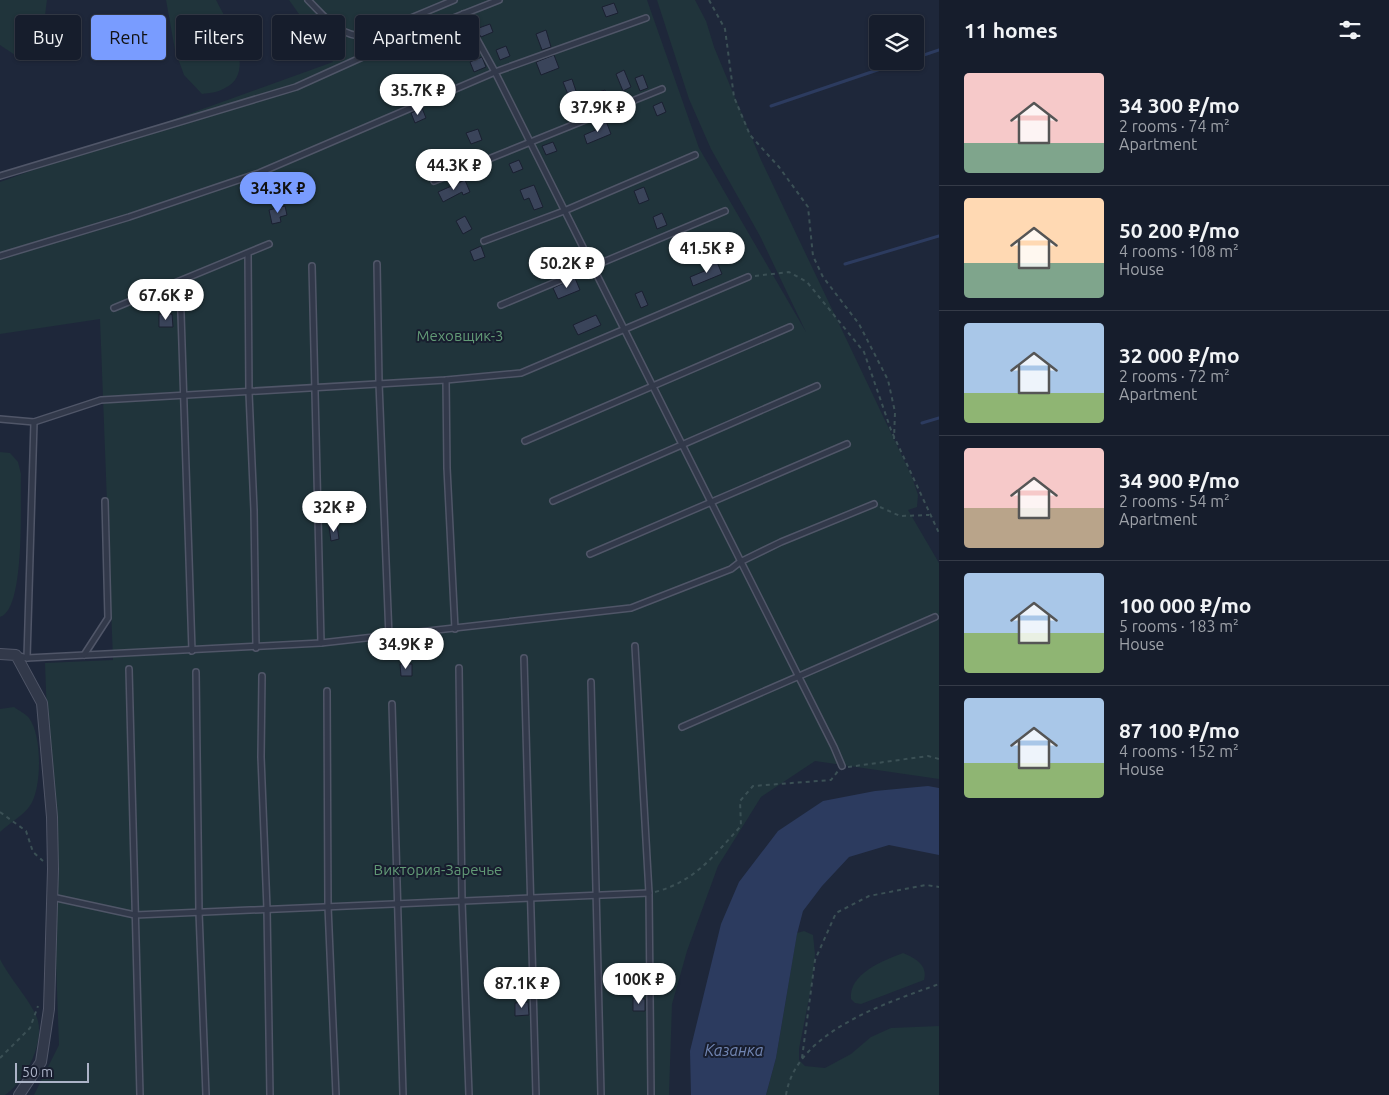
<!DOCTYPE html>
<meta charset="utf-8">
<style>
:root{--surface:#161d2c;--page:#1f2634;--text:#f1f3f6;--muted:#9ea2a9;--line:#353b48;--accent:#799cff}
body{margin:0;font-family:Ubuntu,sans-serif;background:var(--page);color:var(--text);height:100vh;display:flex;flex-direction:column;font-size:19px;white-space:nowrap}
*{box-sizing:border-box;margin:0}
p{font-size:16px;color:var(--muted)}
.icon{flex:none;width:28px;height:28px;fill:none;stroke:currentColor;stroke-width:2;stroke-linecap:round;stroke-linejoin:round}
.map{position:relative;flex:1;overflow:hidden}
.sheet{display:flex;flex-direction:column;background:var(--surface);width:450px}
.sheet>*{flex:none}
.top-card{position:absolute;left:15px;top:15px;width:475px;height:45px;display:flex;gap:10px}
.buttons{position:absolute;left:869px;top:15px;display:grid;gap:10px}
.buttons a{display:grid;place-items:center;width:55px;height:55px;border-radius:5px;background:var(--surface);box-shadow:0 1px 4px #0004,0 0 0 1px var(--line);font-size:25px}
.scale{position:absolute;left:15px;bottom:12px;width:74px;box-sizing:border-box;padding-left:5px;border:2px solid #acb3c7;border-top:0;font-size:14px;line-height:18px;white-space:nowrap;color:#acb3c7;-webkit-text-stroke:4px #181e2f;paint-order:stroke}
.price{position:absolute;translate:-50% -42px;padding:0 11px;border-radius:18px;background:#fff;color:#222;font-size:16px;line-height:32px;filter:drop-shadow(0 1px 2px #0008)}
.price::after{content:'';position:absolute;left:50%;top:30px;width:15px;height:11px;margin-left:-8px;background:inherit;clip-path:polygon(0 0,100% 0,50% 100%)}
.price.current{background:var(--accent);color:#111}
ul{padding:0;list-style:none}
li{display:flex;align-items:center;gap:15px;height:125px;padding:0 25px}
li+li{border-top:1px solid var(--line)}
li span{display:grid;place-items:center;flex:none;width:140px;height:100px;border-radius:5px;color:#555}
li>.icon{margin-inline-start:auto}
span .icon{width:60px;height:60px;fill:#fffc;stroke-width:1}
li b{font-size:21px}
h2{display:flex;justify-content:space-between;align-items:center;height:60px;padding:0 25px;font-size:21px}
.chip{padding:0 18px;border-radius:5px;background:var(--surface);box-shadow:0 1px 4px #0004,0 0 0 1px var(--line);font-size:18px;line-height:45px}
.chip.current{background:var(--accent);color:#111}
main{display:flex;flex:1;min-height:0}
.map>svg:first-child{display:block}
.green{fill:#20343b}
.water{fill:#2c3b5f}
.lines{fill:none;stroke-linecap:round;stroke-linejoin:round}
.stream{stroke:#2c3b5f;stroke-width:3}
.building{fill:#3a445a;stroke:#1a2031}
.service-casing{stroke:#505668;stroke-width:8}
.minor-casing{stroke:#505668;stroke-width:12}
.path{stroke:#3b5055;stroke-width:2;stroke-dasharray:4 4;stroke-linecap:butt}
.service{stroke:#32394a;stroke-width:5}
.minor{stroke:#32394a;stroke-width:10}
.labels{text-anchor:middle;stroke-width:4;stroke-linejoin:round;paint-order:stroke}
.park-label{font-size:15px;fill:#629a76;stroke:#181e2f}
.water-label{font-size:16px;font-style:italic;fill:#7185b2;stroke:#181e2f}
</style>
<main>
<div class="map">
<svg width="939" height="1095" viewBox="0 0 939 1095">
<rect width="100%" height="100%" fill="#1e273a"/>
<g class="green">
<path d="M0 0H47C43 26 46 50 15 55L0 45Z"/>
<path d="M166 0H216C227 21 258 72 225 88 219 92 210 93 202 94L184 75 175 50Z"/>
<polygon points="289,0 647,0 699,148 806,332 760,236 711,149 689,99 657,0 695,0 706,21 714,47 761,160 912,477 918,495 917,507 908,510 939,563 939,779 815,761 761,797 718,866 687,951 672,1004 669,1095 34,1095 59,1045 45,663 113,660 100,319 0,334 0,182 333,62"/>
<path d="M0 452 10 453 18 462 21 474C20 499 26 610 0 617Z"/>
<path d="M14 707C18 710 26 714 29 718 42 735 42 786 31 804 25 815 9 823 0 832V709Z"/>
<polygon points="804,931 813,935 815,954 812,983 799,1049 799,1060 805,1066 825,1068 851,1054 871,1037 891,1028 939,1026 939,1095 766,1095 776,1058 797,933"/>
<path d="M903 953C915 958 928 965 924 980L861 1004 855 1003 851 999C848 974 884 960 903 953Z"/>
<path d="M0 959C9 978 33 1003 38 1021 44 1045 24 1082 5 1095H0Z"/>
</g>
<polygon class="water" points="928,786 939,788 939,855 889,845 849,857 822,886 803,911 797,934 776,1058 766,1095 691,1095 690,1051 721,924 739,882 778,831 823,801 875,791"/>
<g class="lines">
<g class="stream">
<polyline points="915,58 939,50"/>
<polyline points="771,106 904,61"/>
<polyline points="845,264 939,236"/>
<polyline points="922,423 939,418"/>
</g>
</g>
<g class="building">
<polygon points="614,3 618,13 606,17 602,7"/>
<polygon points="490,24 493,32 481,37 476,29"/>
<polygon points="546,30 551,47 542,50 536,34"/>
<polygon points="468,33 473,41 462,45 458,37"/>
<polygon points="506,46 510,56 500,60 496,50"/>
<polygon points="554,55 559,68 541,75 536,62"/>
<polygon points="482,57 486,67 474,72 470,62"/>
<polygon points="624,70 631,87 623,91 616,74"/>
<polygon points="643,75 648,88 640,91 635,78"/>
<polygon points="572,79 577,94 569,97 563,82"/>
<polygon points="417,83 422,95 417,96 419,100 408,104 406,100 395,105 390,91 398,88 399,90"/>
<polygon points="605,90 609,100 600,104 596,93"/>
<polygon points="662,102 666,112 657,116 653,106"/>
<polygon points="422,108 426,118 415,123 411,113"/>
<polygon points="606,121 611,134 587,144 584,135 598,129 597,124"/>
<polygon points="478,129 482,140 471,144 466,133"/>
<polygon points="553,142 557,151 546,155 542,146"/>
<polygon points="454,153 457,163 440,169 437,160"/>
<polygon points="519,160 523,169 513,173 509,164"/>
<polygon points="465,180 470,192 463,195 462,192 443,202 438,192"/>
<polygon points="534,185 543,207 534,210 529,198 524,200 520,190"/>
<polygon points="644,187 649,200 639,204 634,191"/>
<polygon points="285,206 287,215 280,217 281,222 272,224 269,210"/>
<polygon points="662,213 667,225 657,229 653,217"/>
<polygon points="465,216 472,229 463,234 456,221"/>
<polygon points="681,234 686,247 676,251 671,239"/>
<polygon points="481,246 485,257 474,261 470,251"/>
<polygon points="717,262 722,274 693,286 690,277 707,270 705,267"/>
<polygon points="575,278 580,290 558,299 553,288"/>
<polygon points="642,291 648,305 641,308 635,294"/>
<polygon points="159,314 172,314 173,327 159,327"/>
<polygon points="596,315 601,325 578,335 573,325"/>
<polygon points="337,525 339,539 331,541 329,526"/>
<polygon points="400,664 412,664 412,676 401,676"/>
<polygon points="633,998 645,999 645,1011 633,1011"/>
<polygon points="528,1002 529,1015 515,1016 515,1003"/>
</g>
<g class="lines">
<g class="service-casing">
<g id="service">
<path d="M308 0C326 18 340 38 368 36L454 0"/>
<polyline points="463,14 495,72 834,747 842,766"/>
<polyline points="0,176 296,87 418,32 499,0"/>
<polyline points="434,181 662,89"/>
<polyline points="484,241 564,211 695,155"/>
<polyline points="248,254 249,393 254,510 256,648"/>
<polyline points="0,256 129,217 259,173 495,72 646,18"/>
<polyline points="377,264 379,383 389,637"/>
<polyline points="312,266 321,643"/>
<polyline points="180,283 192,651"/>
<polyline points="501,305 725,211"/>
<polyline points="114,308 269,244"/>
<polyline points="446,380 447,468 455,629"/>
<polyline points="0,419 34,422"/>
<polyline points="525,441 790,327"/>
<polyline points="553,501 817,386"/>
<polyline points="590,554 847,444"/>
<polyline points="635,646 649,893 651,1095"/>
<polyline points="16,655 27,658 321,643 631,608 731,569 740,562 781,542 874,504"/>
<polyline points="84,655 108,618 105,501"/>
<polyline points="27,658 34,422 101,400 446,380 521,373 748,277"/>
<polyline points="524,658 536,1095"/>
<polyline points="459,668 462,901 469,1095"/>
<polyline points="129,669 140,1095"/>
<polyline points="196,672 199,912 206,1095"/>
<polyline points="262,676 261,757 267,909 270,1095"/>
<polyline points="591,682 601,1095"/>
<polyline points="327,691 328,906 336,1095"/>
<polyline points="392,704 403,1095"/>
<polyline points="682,727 935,617"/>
<polyline points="52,897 135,915 649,893"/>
</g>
</g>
<g class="minor-casing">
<polyline id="minor" points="0,654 16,655 42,703 52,817 53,869 49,1009 41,1062 19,1095"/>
</g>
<g class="path">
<polyline points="709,0 725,29 734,97 750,135 779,167 808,207 813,256 823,277 859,324 888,380 895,412 894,439"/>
<polyline points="755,276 789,272 807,282 864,352 891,430 939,533"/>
<polyline points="880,507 900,516 929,515"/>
<polyline points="848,767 928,756 939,759"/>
<polyline points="0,812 26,831 33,852 43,861"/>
<path d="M655 892C696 881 713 856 741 826L740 801 753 786 831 780 838 771"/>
<polyline points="0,1058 30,1028 38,1006"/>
<polyline points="802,1058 815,960 836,913 869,896 926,885 939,887"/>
<path d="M786 1095C796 1031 887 1003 939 984"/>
</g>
<use href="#service" class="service"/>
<use href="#minor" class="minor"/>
</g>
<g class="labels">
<g class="park-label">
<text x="460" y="341">Меховщик-3</text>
<text x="438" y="875">Виктория-Заречье</text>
</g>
<g class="water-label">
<text x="734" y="1056">Казанка</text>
</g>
</g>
</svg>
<div class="buttons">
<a><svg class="icon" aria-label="layers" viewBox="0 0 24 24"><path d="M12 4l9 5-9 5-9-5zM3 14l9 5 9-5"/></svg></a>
</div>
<div class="scale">50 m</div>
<b class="price" style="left:418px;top:116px">35.7K ₽</b>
<b class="price" style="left:598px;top:133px">37.9K ₽</b>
<b class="price" style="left:454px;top:191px">44.3K ₽</b>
<b class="price current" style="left:278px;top:214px">34.3K ₽</b>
<b class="price" style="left:707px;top:274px">41.5K ₽</b>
<b class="price" style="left:567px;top:289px">50.2K ₽</b>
<b class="price" style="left:166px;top:321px">67.6K ₽</b>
<b class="price" style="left:334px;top:533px">32K ₽</b>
<b class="price" style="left:406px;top:670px">34.9K ₽</b>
<b class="price" style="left:639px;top:1005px">100K ₽</b>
<b class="price" style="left:522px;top:1009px">87.1K ₽</b>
<div class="top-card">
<a class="chip">Buy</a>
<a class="chip current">Rent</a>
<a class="chip">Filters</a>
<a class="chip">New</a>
<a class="chip">Apartment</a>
</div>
</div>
<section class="sheet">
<h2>11 homes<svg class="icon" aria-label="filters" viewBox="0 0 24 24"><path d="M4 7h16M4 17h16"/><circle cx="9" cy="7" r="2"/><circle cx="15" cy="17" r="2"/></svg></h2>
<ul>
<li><span style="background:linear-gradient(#f6c9c9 70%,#7fa58c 0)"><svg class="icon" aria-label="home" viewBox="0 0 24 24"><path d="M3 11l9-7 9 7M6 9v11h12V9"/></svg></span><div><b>34 300 ₽/mo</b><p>2 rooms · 74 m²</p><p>Apartment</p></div></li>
<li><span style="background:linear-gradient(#ffd9b3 65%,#7fa58c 0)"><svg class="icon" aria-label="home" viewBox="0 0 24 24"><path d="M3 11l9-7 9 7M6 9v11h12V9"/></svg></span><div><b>50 200 ₽/mo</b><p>4 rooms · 108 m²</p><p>House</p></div></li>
<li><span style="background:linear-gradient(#a9c7e8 70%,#8fb573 0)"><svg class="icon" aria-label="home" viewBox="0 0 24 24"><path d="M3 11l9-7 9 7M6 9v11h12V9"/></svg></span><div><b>32 000 ₽/mo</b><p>2 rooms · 72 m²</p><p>Apartment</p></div></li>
<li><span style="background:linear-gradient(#f6c9c9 60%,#b9a48a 0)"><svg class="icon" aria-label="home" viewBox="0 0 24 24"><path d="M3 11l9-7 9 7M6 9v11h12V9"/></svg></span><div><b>34 900 ₽/mo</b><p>2 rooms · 54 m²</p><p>Apartment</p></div></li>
<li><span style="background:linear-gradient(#a9c7e8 60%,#8fb573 0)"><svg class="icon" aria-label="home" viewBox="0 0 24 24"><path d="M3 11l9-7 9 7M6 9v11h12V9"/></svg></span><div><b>100 000 ₽/mo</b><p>5 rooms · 183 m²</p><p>House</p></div></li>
<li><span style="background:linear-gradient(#a9c7e8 65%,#8fb573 0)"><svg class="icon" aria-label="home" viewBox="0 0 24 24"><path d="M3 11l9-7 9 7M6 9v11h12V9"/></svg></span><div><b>87 100 ₽/mo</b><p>4 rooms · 152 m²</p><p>House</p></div></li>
</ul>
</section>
</main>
